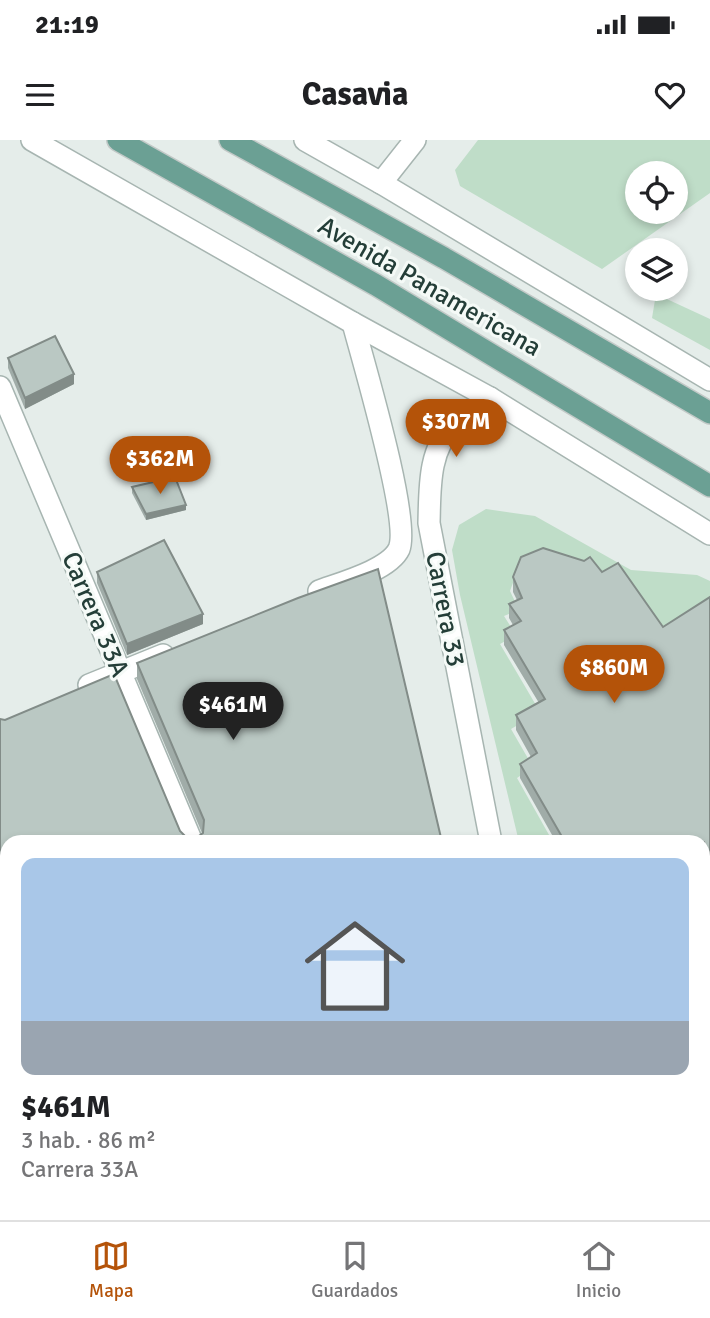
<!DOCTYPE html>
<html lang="es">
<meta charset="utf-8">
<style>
:root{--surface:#fff;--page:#f2f2f2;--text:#202124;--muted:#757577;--line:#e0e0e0;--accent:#b45309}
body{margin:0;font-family:Signika,sans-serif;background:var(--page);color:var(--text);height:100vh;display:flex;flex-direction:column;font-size:26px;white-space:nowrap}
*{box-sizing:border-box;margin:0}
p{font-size:23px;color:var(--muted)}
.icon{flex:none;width:38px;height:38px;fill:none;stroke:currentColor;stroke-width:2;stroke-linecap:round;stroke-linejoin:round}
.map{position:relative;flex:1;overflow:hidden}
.sheet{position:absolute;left:0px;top:695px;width:710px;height:387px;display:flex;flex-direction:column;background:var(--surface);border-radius:21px 21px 0 0;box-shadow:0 4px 10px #0003}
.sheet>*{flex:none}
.tools{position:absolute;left:625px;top:21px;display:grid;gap:14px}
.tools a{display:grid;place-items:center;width:63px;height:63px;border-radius:50%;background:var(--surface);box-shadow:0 4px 10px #0003;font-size:35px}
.price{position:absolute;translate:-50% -60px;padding:0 16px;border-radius:24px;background:var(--accent);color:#fff;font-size:23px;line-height:46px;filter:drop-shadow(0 2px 4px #0008)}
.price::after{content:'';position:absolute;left:50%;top:42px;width:21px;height:16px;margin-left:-10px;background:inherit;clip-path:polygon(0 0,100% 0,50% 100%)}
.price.selected{background:#222;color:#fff}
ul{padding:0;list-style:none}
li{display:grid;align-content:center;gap:14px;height:371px;padding:0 21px}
li span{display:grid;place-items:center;height:217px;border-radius:14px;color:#555}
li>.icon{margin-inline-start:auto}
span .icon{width:126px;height:126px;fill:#fffc;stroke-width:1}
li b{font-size:30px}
.status{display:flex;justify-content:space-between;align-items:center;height:49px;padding:0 35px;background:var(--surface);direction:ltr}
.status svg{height:19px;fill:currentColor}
header{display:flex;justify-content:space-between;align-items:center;height:91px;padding:0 21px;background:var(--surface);font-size:32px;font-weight:700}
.tab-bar{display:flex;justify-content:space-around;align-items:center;height:98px;border-top:2px solid var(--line);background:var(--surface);font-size:19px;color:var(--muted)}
.tab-bar a{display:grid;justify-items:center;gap:4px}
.tab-bar .selected{color:var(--accent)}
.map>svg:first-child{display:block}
.green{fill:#bfddc8;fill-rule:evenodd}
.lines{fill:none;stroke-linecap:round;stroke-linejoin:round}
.minor-casing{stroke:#a7b5b1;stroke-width:24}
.major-casing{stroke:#c2c9c7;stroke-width:24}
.minor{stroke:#fff;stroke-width:21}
.major{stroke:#6ba094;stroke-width:21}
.wall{fill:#a0aca8}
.shaded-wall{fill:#828c88}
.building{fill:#bac8c3;stroke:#828c88;stroke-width:2}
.labels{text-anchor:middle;stroke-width:6;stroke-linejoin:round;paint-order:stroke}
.street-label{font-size:26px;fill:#243e38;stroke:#f5faf7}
</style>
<div class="status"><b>21:19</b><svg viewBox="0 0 49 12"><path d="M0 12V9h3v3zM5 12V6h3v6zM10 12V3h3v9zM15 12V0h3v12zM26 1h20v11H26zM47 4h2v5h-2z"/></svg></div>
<header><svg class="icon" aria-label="menu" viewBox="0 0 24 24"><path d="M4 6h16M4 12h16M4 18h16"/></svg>Casavia<svg class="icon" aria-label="heart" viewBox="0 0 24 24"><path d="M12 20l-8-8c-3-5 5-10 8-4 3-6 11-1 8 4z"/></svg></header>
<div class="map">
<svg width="710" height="1080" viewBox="0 0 710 1080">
<rect width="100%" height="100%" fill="#e5edea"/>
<g class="green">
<path d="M478 0H710V53L602 129 460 46 455 30ZM637 33H676V72H637Z"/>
<polygon points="656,154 710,179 710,210 652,178"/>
<polygon points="486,369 535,376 631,430 697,435 710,441 710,467 668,495 603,442 518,429 510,451 519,470 504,476 516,495 500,504 540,572 511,589 533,627 517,638 553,702 519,702 460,455 452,410 459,385"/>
<polygon points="710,859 710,1027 704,1030 704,862"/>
</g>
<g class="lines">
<g class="minor-casing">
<g id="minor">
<polyline points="32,0 353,183 490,258 710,394"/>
<polyline points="305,0 381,43 710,240"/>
<polyline points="381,43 415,0"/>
<polyline points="0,247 192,702"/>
<path d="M490 258C478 267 465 275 454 285 428 309 430 350 429 383L491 702"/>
<path d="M319 451C341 443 389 430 399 409 411 381 363 221 353 183"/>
<polyline points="89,545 163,515"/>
<polyline points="0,972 7,989"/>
<polyline points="43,1074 45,1080"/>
<polyline points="351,1074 353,1080"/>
<polyline points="626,1074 628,1080"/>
</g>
</g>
<g class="major-casing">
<g id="major">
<polyline points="118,0 376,145 710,346"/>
<polyline points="230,0 444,118 710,273"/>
</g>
</g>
<use href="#minor" class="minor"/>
<use href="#major" class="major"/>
</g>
<g class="wall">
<polygon points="8,218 74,244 25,269 8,228"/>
<polygon points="132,347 186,370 146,380 132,353"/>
<polygon points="97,432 203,484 127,515 97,443"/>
<polygon points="513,437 704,702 556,702 520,638 520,624 531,617 516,590 516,575 539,563 504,505 504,490 513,485 509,478 509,464 517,460 513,452"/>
<polygon points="137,523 442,702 7,702 7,935 0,918 0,579 180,691 185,696 196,698 202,693 137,539"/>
<polygon points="65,1074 95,1074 340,1080 67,1080"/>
<polygon points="394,1074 591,1074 592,1080 396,1080"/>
</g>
<g class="shaded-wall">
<polygon points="74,234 74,244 25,269 25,258"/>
<polygon points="186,365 186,370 146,380 146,374"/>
<polygon points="203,474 203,484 127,515 127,504"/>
<polygon points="710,716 710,730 704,734 704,719"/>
</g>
<g class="building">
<polygon points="55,196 74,234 25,258 8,218"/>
<polygon points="175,337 186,365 146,374 132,347"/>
<polygon points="164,400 203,474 127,504 97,432"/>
<polygon points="543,408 584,421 590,417 602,432 618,423 663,487 710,457 710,716 704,719 704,702 565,702 520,624 537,613 516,575 545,559 504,490 521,481 509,464 522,458 513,437 521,417"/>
<polygon points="378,429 442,702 7,702 7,918 0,901 0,579 5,580 114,534 180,691 185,696 196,698 203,693 204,680 137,523 298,458"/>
<polygon points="0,1066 5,1080 0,1080"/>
<polygon points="71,1074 338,1074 340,1080 74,1080"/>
<polygon points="400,1074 591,1074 592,1080 402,1080"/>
</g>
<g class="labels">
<g class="street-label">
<text transform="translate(430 146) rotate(30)" y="9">Avenida Panamericana</text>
<text transform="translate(446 469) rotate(79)" y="9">Carrera 33</text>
<text transform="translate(96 474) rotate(67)" y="9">Carrera 33A</text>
</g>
</g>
</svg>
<div class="tools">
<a><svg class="icon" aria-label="locate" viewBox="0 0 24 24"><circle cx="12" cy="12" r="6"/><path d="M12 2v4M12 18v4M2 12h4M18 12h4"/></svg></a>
<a><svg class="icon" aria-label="layers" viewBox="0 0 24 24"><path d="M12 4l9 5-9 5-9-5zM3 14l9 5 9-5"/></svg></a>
</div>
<b class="price" style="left:456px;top:319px">$307M</b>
<b class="price" style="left:160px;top:356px">$362M</b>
<b class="price" style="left:614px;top:565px">$860M</b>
<b class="price selected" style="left:233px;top:602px">$461M</b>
<section class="sheet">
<ul>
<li><span style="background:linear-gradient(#a9c7e8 75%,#9aa5b1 0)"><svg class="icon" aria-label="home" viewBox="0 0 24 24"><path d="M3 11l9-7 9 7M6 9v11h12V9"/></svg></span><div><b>$461M</b><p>3 hab. · 86 m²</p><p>Carrera 33A</p></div></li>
</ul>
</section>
</div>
<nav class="tab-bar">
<a class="selected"><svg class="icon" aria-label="map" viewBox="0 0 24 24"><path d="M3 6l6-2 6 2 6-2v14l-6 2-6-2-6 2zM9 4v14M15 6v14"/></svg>Mapa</a>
<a><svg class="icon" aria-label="saved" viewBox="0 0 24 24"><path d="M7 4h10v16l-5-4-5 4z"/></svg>Guardados</a>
<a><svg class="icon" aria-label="home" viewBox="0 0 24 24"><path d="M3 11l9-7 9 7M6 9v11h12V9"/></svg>Inicio</a>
</nav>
